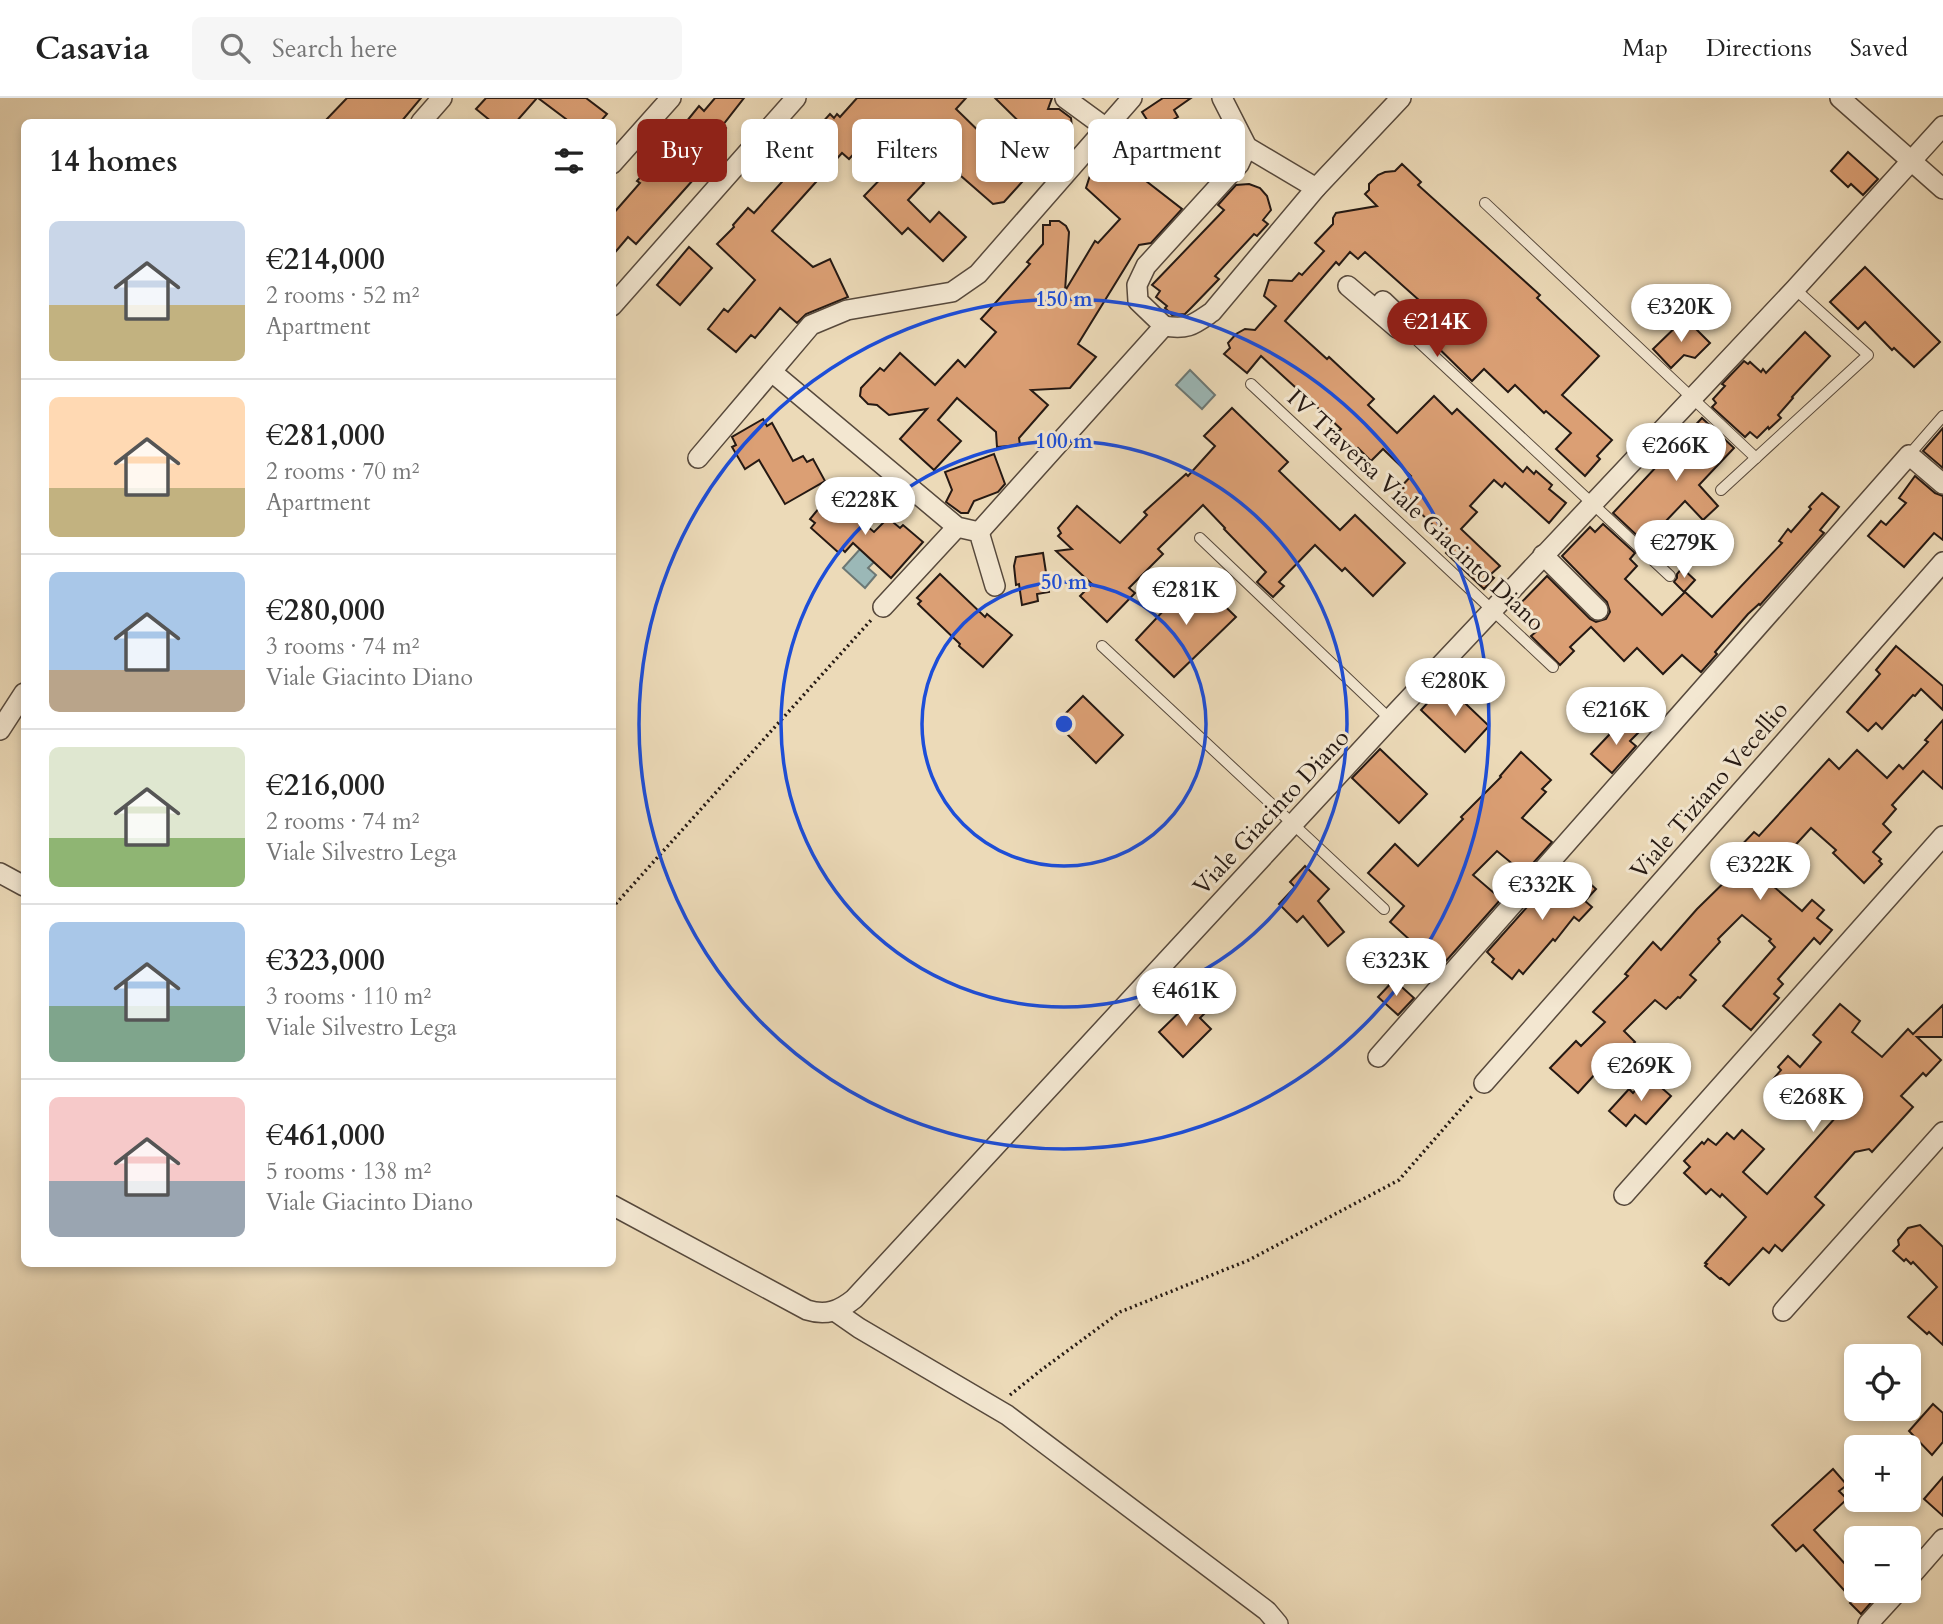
<!DOCTYPE html>
<meta charset="utf-8">
<style>
:root{--surface:#fff;--page:#f6f6f6;--text:#222;--muted:#767676;--line:#e0e0e0;--accent:#8f2418}
body{margin:0;font-family:Cardo,serif;background:var(--page);color:var(--text);height:100vh;display:flex;flex-direction:column;font-size:26px;white-space:nowrap}
*{box-sizing:border-box;margin:0}
p{font-size:23px;color:var(--muted)}
.icon{flex:none;width:38px;height:38px;fill:none;stroke:currentColor;stroke-width:2;stroke-linecap:round;stroke-linejoin:round}
.map{position:relative;flex:1;overflow:hidden}
.panel{position:absolute;left:21px;top:21px;width:595px;height:1148px;display:flex;flex-direction:column;background:var(--surface);border-radius:10px;box-shadow:0 4px 10px #0003}
.panel>*{flex:none}
.hud{position:absolute;left:637px;top:21px;width:665px;height:63px;display:flex;gap:14px}
.buttons{position:absolute;left:1844px;top:1246px;display:grid;gap:14px}
.buttons a{display:grid;place-items:center;width:77px;height:77px;border-radius:10px;background:var(--surface);box-shadow:0 4px 10px #0003;font-size:35px}
.price{position:absolute;translate:-50% -60px;padding:0 16px;border-radius:24px;background:#fff;color:#222;font-size:23px;line-height:46px;filter:drop-shadow(0 2px 4px #0008)}
.price::after{content:'';position:absolute;left:50%;top:42px;width:21px;height:16px;margin-left:-10px;background:inherit;clip-path:polygon(0 0,100% 0,50% 100%)}
.price.on{background:var(--accent);color:#fff}
ul{padding:0;list-style:none}
li{display:flex;align-items:center;gap:21px;height:175px;padding:0 28px}
li+li{border-top:2px solid var(--line)}
li span{display:grid;place-items:center;flex:none;width:196px;height:140px;border-radius:10px;color:#555}
li>.icon{margin-inline-start:auto}
span .icon{width:84px;height:84px;fill:#fffc;stroke-width:1}
li b{font-size:30px}
h2{display:flex;justify-content:space-between;align-items:center;height:84px;padding:0 28px;font-size:30px}
.chip{padding:0 24px;border-radius:10px;background:var(--surface);box-shadow:0 4px 10px #0003;font-size:24px;line-height:63px}
.chip.on{background:var(--accent);color:#fff}
header{display:flex;align-items:center;gap:42px;box-sizing:border-box;height:98px;padding:0 35px;background:var(--surface);border-bottom:2px solid var(--line)}
header strong{font-size:33px}
nav{display:flex;gap:38px;margin-inline-start:auto;font-size:24px}
.search{width:490px;height:63px;background:var(--page);display:flex;align-items:center;gap:18px;box-sizing:border-box;padding:0 24px;border-radius:10px;color:var(--muted);font-size:26px}
.map>svg:first-child{display:block}
.water{fill:#9bb8b7;stroke:#6c7875;stroke-width:2}
.building{fill:#db9f74;stroke:#251913;stroke-width:2}
.lines{fill:none;stroke-linecap:round;stroke-linejoin:round}
.service-casing{stroke:#57493c;stroke-width:12}
.minor-casing{stroke:#57493c;stroke-width:22}
.path{stroke:#251913;stroke-width:3.5;stroke-dasharray:2 3.5;stroke-linecap:butt}
.service{stroke:#f3e7d1;stroke-width:10}
.minor{stroke:#f3e7d1;stroke-width:19}
.ring{fill:none;stroke:#1d4ed8;stroke-width:3.5}
.labels{text-anchor:middle;stroke-width:6;stroke-linejoin:round;paint-order:stroke}
.street-label{font-size:24px;fill:#251913;stroke:#f3e7d1}
.centre{fill:#1d4ed8;stroke:#f3e7d1;stroke-width:3.5}
.ring-label{font-size:21px;text-anchor:middle;font-weight:bold;fill:#1d4ed8;stroke:#f3e7d1;stroke-width:6;stroke-linejoin:round;paint-order:stroke}
</style>
<header>
<strong>Casavia</strong>
<div class="search"><svg class="icon" aria-label="search" viewBox="0 0 24 24"><circle cx="10" cy="10" r="6"/><path d="M15 15l6 6"/></svg>Search here</div>
<nav><a>Map</a><a>Directions</a><a>Saved</a></nav>
</header>
<div class="map">
<svg width="1943" height="1526" viewBox="0 0 1943 1526">
<rect width="100%" height="100%" fill="#ecdab8"/>
<filter id="stains"><feTurbulence type="fractalNoise" baseFrequency=".00286" numOctaves="4"/><feColorMatrix values="0 0 0 0 .2 0 0 0 0 .09 0 0 0 0 .02 0 0 0 .5 -.17"/></filter>
<radialGradient id="worn" r=".72"><stop offset=".6" stop-color="#630" stop-opacity="0"/><stop offset="1" stop-color="#630" stop-opacity=".3"/></radialGradient>
<g class="water">
<polygon points="1190,272 1215,297 1202,311 1176,287"/>
<polygon points="861,450 874,464 868,470 876,477 865,490 843,470"/>
</g>
<g class="building">
<polygon points="347,0 421,0 401,24 324,24"/>
<polygon points="486,0 537,0 516,24 492,24 476,11"/>
<polygon points="538,0 586,0 607,16 600,24 570,24"/>
<polygon points="715,0 744,0 723,27 726,30 695,68 701,73 636,146 628,139 612,158 612,117 640,85 637,83 683,30 682,29 699,8 704,13"/>
<polygon points="857,0 966,0 956,11 992,46 993,45 1007,58 1001,64 1022,84 1004,104 993,106 961,78 961,67 922,29 901,51 917,66 910,73 924,85 908,102 930,124 939,114 966,139 943,163 908,130 902,136 864,98 892,69 865,44 849,61 842,55 772,133 813,169 830,161 848,199 806,216 797,225 780,210 755,240 751,237 736,254 708,231 724,211 728,214 755,182 717,146 734,129 733,127 748,110 754,115 799,65 789,56 799,45 802,47 830,16 834,20 837,16 840,19"/>
<polygon points="995,0 1052,0 1048,11 1059,11 1071,20 1073,39 1054,58"/>
<polygon points="1163,0 1191,0 1174,12 1178,19 1171,23 1180,36 1161,49 1158,44 1149,50 1137,32 1149,25 1142,14"/>
<polygon points="1848,54 1878,81 1863,97 1851,86 1848,89 1831,73"/>
<polygon points="1118,55 1119,62 1182,111 1151,145 1139,147 1078,246 1096,259 1070,290 1031,292 1048,307 1019,340 1020,347 997,349 996,334 957,300 938,322 961,343 934,372 900,341 927,311 889,317 877,307 868,306 860,298 861,290 880,270 884,273 900,255 935,287 958,262 965,269 996,234 981,221 1030,166 1027,164 1043,146 1043,127 1050,127 1050,123 1059,123 1066,128 1069,134 1065,193 1095,143 1098,145 1120,121 1086,90 1093,68 1107,58"/>
<polygon points="1402,66 1421,84 1418,87 1540,197 1537,200 1599,258 1562,297 1612,342 1597,358 1600,361 1585,378 1556,351 1571,335 1546,313 1544,315 1515,287 1508,294 1484,271 1472,283 1417,229 1417,223 1429,211 1365,154 1358,161 1350,154 1339,167 1336,164 1285,223 1327,261 1329,259 1374,301 1368,307 1397,335 1434,298 1452,316 1457,311 1523,374 1527,369 1534,376 1536,373 1552,387 1549,391 1566,405 1549,425 1505,385 1502,389 1494,382 1470,408 1477,414 1461,431 1500,468 1490,477 1494,480 1484,491 1446,455 1454,447 1411,406 1413,404 1399,391 1411,378 1383,351 1371,363 1358,350 1352,357 1333,339 1341,331 1261,258 1247,275 1224,256 1230,250 1228,245 1236,236 1245,231 1255,232 1276,208 1264,198 1269,182 1292,183 1299,175 1302,177 1324,153 1315,145 1333,126 1333,120 1336,115 1377,108 1365,96 1369,92 1369,86 1378,77 1385,74 1395,73"/>
<polygon points="1249,86 1260,90 1267,98 1271,112 1263,122 1268,126 1257,138 1254,136 1215,178 1219,181 1192,209 1185,216 1172,217 1165,210 1167,208 1156,199 1160,193 1152,187 1224,112 1218,107 1236,87"/>
<polygon points="689,149 712,170 680,207 657,187"/>
<polygon points="1865,169 1940,244 1914,269 1894,250 1892,252 1865,224 1858,231 1830,204"/>
<polygon points="1685,220 1710,245 1695,260 1684,257 1671,270 1653,251"/>
<polygon points="1805,234 1830,258 1792,299 1793,300 1778,317 1781,320 1769,331 1768,329 1757,340 1750,334 1745,339 1712,309 1716,305 1713,301 1725,288 1722,286 1744,263 1748,266 1750,264 1761,274 1763,271 1766,275"/>
<polygon points="1232,310 1288,364 1279,373 1340,432 1355,417 1405,465 1373,498 1345,470 1342,473 1315,447 1279,484 1284,488 1273,499 1257,484 1266,474 1224,431 1225,430 1203,407 1158,451 1163,456 1129,490 1135,495 1107,524 1080,498 1092,486 1056,453 1072,451 1058,438 1061,435 1058,430 1077,408 1120,445 1147,417 1144,414 1186,376 1188,378 1215,348 1204,338"/>
<polygon points="1702,320 1734,350 1699,387 1718,408 1703,422 1685,403 1645,445 1613,415"/>
<polygon points="763,321 767,328 772,325 793,363 803,358 807,364 813,361 825,383 785,406 759,362 745,371 732,349 736,347 732,339"/>
<polygon points="1943,330 1943,370 1923,353"/>
<polygon points="994,356 1005,386 998,394 974,403 968,415 961,415 946,404 952,392 945,374"/>
<polygon points="1915,378 1935,395 1943,398 1943,442 1934,435 1904,469 1868,438 1881,423 1886,427 1906,405 1899,400"/>
<polygon points="1822,395 1839,409 1820,432 1824,435 1760,507 1759,506 1748,516 1715,554 1717,556 1701,574 1682,557 1663,576 1637,550 1624,563 1591,529 1570,549 1574,553 1560,567 1531,538 1537,533 1514,512 1547,478 1590,521 1596,524 1606,521 1610,514 1607,504 1562,458 1590,429 1595,434 1603,426 1635,455 1630,461 1637,468 1625,481 1662,517 1685,494 1712,519 1782,445 1779,443 1788,431 1791,434 1811,411 1809,409"/>
<polygon points="830,397 842,407 845,421 855,418 874,434 888,420 900,430 903,427 923,444 891,480 853,445 845,454 842,451 839,455 811,430 815,425 810,421"/>
<polygon points="1043,455 1049,494 1037,496 1038,503 1022,507 1019,486 1016,487 1014,468 1016,459"/>
<polygon points="1682,470 1695,482 1684,494 1674,484 1677,480 1677,476"/>
<polygon points="940,476 985,519 987,516 1012,537 983,569 959,548 960,546 918,506 921,503 917,500"/>
<polygon points="1195,479 1236,519 1174,579 1136,542"/>
<polygon points="1896,548 1943,588 1943,612 1921,591 1915,598 1913,597 1882,631 1876,625 1868,633 1847,614 1880,576 1876,572"/>
<polygon points="1445,586 1489,628 1465,654 1421,612"/>
<polygon points="1083,598 1123,637 1096,665 1056,625"/>
<polygon points="1624,621 1638,635 1630,643 1636,648 1612,675 1591,656"/>
<polygon points="1943,622 1943,691 1923,673 1892,707 1896,711 1883,726 1891,734 1873,754 1881,761 1879,763 1882,766 1864,785 1833,755 1836,752 1811,730 1789,754 1786,751 1762,776 1774,787 1773,788 1802,813 1812,802 1824,812 1817,820 1832,832 1820,846 1814,840 1778,881 1783,886 1774,896 1779,900 1751,932 1723,908 1775,849 1769,843 1771,841 1742,817 1718,841 1720,844 1690,877 1696,882 1680,900 1678,899 1666,911 1655,902 1624,933 1635,944 1619,960 1614,955 1578,995 1550,970 1576,943 1581,948 1605,924 1593,914 1628,878 1625,876 1653,844 1661,852 1697,811 1743,766 1733,756 1754,734 1759,738 1829,661 1839,671 1857,652 1887,680 1899,667 1903,671 1928,644 1925,642"/>
<polygon points="1380,651 1427,696 1399,725 1352,680"/>
<polygon points="1521,654 1551,682 1542,691 1546,694 1522,720 1552,744 1526,773 1517,766 1515,768 1497,753 1473,777 1501,801 1438,872 1418,855 1421,852 1390,824 1404,808 1368,775 1395,746 1418,768 1463,721 1461,719 1501,679 1500,678"/>
<polygon points="1305,768 1329,791 1318,803 1344,834 1328,848 1303,818 1297,824 1279,806 1295,789 1290,784"/>
<polygon points="1560,772 1564,776 1567,772 1572,776 1575,772 1596,791 1585,803 1592,809 1579,823 1574,819 1555,843 1553,841 1523,876 1519,872 1512,881 1492,864 1494,861 1487,854"/>
<polygon points="1394,882 1414,900 1398,917 1378,899"/>
<polygon points="1193,901 1206,914 1200,920 1211,931 1183,959 1159,934"/>
<polygon points="1840,906 1860,923 1852,934 1882,959 1908,931 1913,936 1943,907 1943,939 1917,939 1941,962 1926,978 1923,975 1901,998 1913,1009 1872,1054 1869,1051 1855,1054 1815,1099 1824,1107 1782,1153 1775,1147 1769,1155 1763,1150 1729,1187 1721,1180 1720,1181 1705,1168 1707,1166 1705,1165 1746,1119 1722,1096 1720,1099 1711,1091 1706,1096 1684,1075 1690,1069 1684,1063 1702,1044 1704,1046 1708,1041 1716,1047 1727,1035 1734,1041 1742,1032 1764,1051 1743,1074 1767,1096 1836,1019 1813,998 1799,1013 1769,986 1781,972 1778,969 1788,958 1800,969 1821,944 1813,937"/>
<polygon points="1648,978 1671,998 1646,1026 1635,1017 1626,1028 1609,1013 1629,991 1633,995"/>
<polygon points="1920,1127 1943,1149 1943,1247 1929,1234 1927,1236 1908,1219 1937,1189 1913,1164 1911,1166 1906,1161 1904,1163 1893,1153 1899,1147 1898,1142 1908,1130"/>
<polygon points="1933,1306 1943,1315 1943,1344 1932,1357 1909,1333"/>
<polygon points="1833,1371 1847,1387 1839,1393 1847,1401 1814,1432 1857,1479 1857,1493 1870,1493 1876,1499 1861,1516 1850,1505 1853,1502 1803,1447 1796,1453 1772,1427"/>
<polygon points="1943,1379 1943,1418 1924,1401"/>
</g>
<g class="lines">
<g class="service-casing">
<g id="service">
<polyline points="1485,105 1756,360"/>
<polyline points="1405,231 1670,478"/>
<polyline points="1251,286 1553,569"/>
<polyline points="1909,357 1943,318"/>
<polyline points="1721,392 1868,257 1795,191"/>
<polyline points="1200,440 1390,621"/>
<polyline points="1102,548 1384,811"/>
</g>
</g>
<g class="minor-casing">
<g id="minor">
<polyline points="1065,0 1106,30"/>
<polyline points="1222,0 1247,49 1316,90"/>
<polyline points="1840,0 1943,91"/>
<polyline points="421,24 442,0"/>
<polyline points="612,66 671,0"/>
<polyline points="1348,188 1397,230 1405,231 1405,224 1383,203"/>
<polyline points="612,208 796,0"/>
<polyline points="1164,228 1138,203 1137,187 1146,168 1239,66 1247,49"/>
<polyline points="772,274 957,429 979,434 995,488"/>
<polyline points="698,360 811,227 847,212 952,194 978,176 1132,0"/>
<path d="M979 434 1164 228C1188 232 1193 227 1212 214L1316 90 1401 0"/>
<polyline points="1543,457 1598,512"/>
<polyline points="883,509 957,429"/>
<polyline points="0,632 24,595"/>
<polyline points="0,775 24,788"/>
<polyline points="1378,959 1909,357 1943,386"/>
<polyline points="1484,985 1943,464"/>
<polyline points="1624,1097 1943,738"/>
<path d="M612 1107 807 1212C826 1218 839 1213 854 1201L1390 621 1795 191 1943 28"/>
<polyline points="1783,1213 1943,1034"/>
<polyline points="836,1214 859,1230 1007,1317 1267,1513 1278,1526"/>
<polyline points="1909,1480 1943,1441"/>
<polyline points="1868,1526 1898,1493"/>
</g>
</g>
<g class="path">
<polyline points="612,810 872,521"/>
<polyline points="1010,1297 1040,1273 1120,1214 1249,1162 1399,1082 1473,997"/>
</g>
<use href="#service" class="service"/>
<use href="#minor" class="minor"/>
</g>
<g class="ring">
<circle cx="1064" cy="626" r="142"/>
<circle cx="1064" cy="626" r="283"/>
<circle cx="1064" cy="626" r="425"/>
</g>
<g class="labels">
<g class="street-label">
<text transform="translate(1416 412) rotate(43)" y="8">IV Traversa Viale Giacinto Diano</text>
<text transform="translate(1709 692) rotate(-49)" y="8">Viale Tiziano Vecellio</text>
<text transform="translate(1271 714) rotate(-47)" y="8">Viale Giacinto Diano</text>
</g>
</g>
<circle cx="1064" cy="626" r="10" class="centre"/>
<g class="ring-label">
<text x="1064" y="208">150 m</text>
<text x="1064" y="350">100 m</text>
<text x="1064" y="491">50 m</text>
</g>
<rect width="100%" height="100%" filter="url(#stains)"/>
<rect width="100%" height="100%" fill="url(#worn)"/>
</svg>
<div class="buttons">
<a><svg class="icon" aria-label="locate" viewBox="0 0 24 24"><circle cx="12" cy="12" r="6"/><path d="M12 2v4M12 18v4M2 12h4M18 12h4"/></svg></a>
<a>+</a>
<a>−</a>
</div>
<b class="price" style="left:1681px;top:246px">€320K</b>
<b class="price on" style="left:1437px;top:261px">€214K</b>
<b class="price" style="left:1676px;top:385px">€266K</b>
<b class="price" style="left:865px;top:439px">€228K</b>
<b class="price" style="left:1684px;top:482px">€279K</b>
<b class="price" style="left:1186px;top:529px">€281K</b>
<b class="price" style="left:1455px;top:620px">€280K</b>
<b class="price" style="left:1616px;top:649px">€216K</b>
<b class="price" style="left:1760px;top:804px">€322K</b>
<b class="price" style="left:1542px;top:824px">€332K</b>
<b class="price" style="left:1396px;top:900px">€323K</b>
<b class="price" style="left:1186px;top:930px">€461K</b>
<b class="price" style="left:1641px;top:1005px">€269K</b>
<b class="price" style="left:1813px;top:1036px">€268K</b>
<div class="hud">
<a class="chip on">Buy</a>
<a class="chip">Rent</a>
<a class="chip">Filters</a>
<a class="chip">New</a>
<a class="chip">Apartment</a>
</div>
<section class="panel">
<h2>14 homes<svg class="icon" aria-label="filters" viewBox="0 0 24 24"><path d="M4 7h16M4 17h16"/><circle cx="9" cy="7" r="2"/><circle cx="15" cy="17" r="2"/></svg></h2>
<ul>
<li><span style="background:linear-gradient(#c9d6e8 60%,#c2b280 0)"><svg class="icon" aria-label="home" viewBox="0 0 24 24"><path d="M3 11l9-7 9 7M6 9v11h12V9"/></svg></span><div><b>€214,000</b><p>2 rooms · 52 m²</p><p>Apartment</p></div></li>
<li><span style="background:linear-gradient(#ffd9b3 65%,#c2b280 0)"><svg class="icon" aria-label="home" viewBox="0 0 24 24"><path d="M3 11l9-7 9 7M6 9v11h12V9"/></svg></span><div><b>€281,000</b><p>2 rooms · 70 m²</p><p>Apartment</p></div></li>
<li><span style="background:linear-gradient(#a9c7e8 70%,#b9a48a 0)"><svg class="icon" aria-label="home" viewBox="0 0 24 24"><path d="M3 11l9-7 9 7M6 9v11h12V9"/></svg></span><div><b>€280,000</b><p>3 rooms · 74 m²</p><p>Viale Giacinto Diano</p></div></li>
<li><span style="background:linear-gradient(#dfe7d0 65%,#8fb573 0)"><svg class="icon" aria-label="home" viewBox="0 0 24 24"><path d="M3 11l9-7 9 7M6 9v11h12V9"/></svg></span><div><b>€216,000</b><p>2 rooms · 74 m²</p><p>Viale Silvestro Lega</p></div></li>
<li><span style="background:linear-gradient(#a9c7e8 60%,#7fa58c 0)"><svg class="icon" aria-label="home" viewBox="0 0 24 24"><path d="M3 11l9-7 9 7M6 9v11h12V9"/></svg></span><div><b>€323,000</b><p>3 rooms · 110 m²</p><p>Viale Silvestro Lega</p></div></li>
<li><span style="background:linear-gradient(#f6c9c9 60%,#9aa5b1 0)"><svg class="icon" aria-label="home" viewBox="0 0 24 24"><path d="M3 11l9-7 9 7M6 9v11h12V9"/></svg></span><div><b>€461,000</b><p>5 rooms · 138 m²</p><p>Viale Giacinto Diano</p></div></li>
</ul>
</section>
</div>
